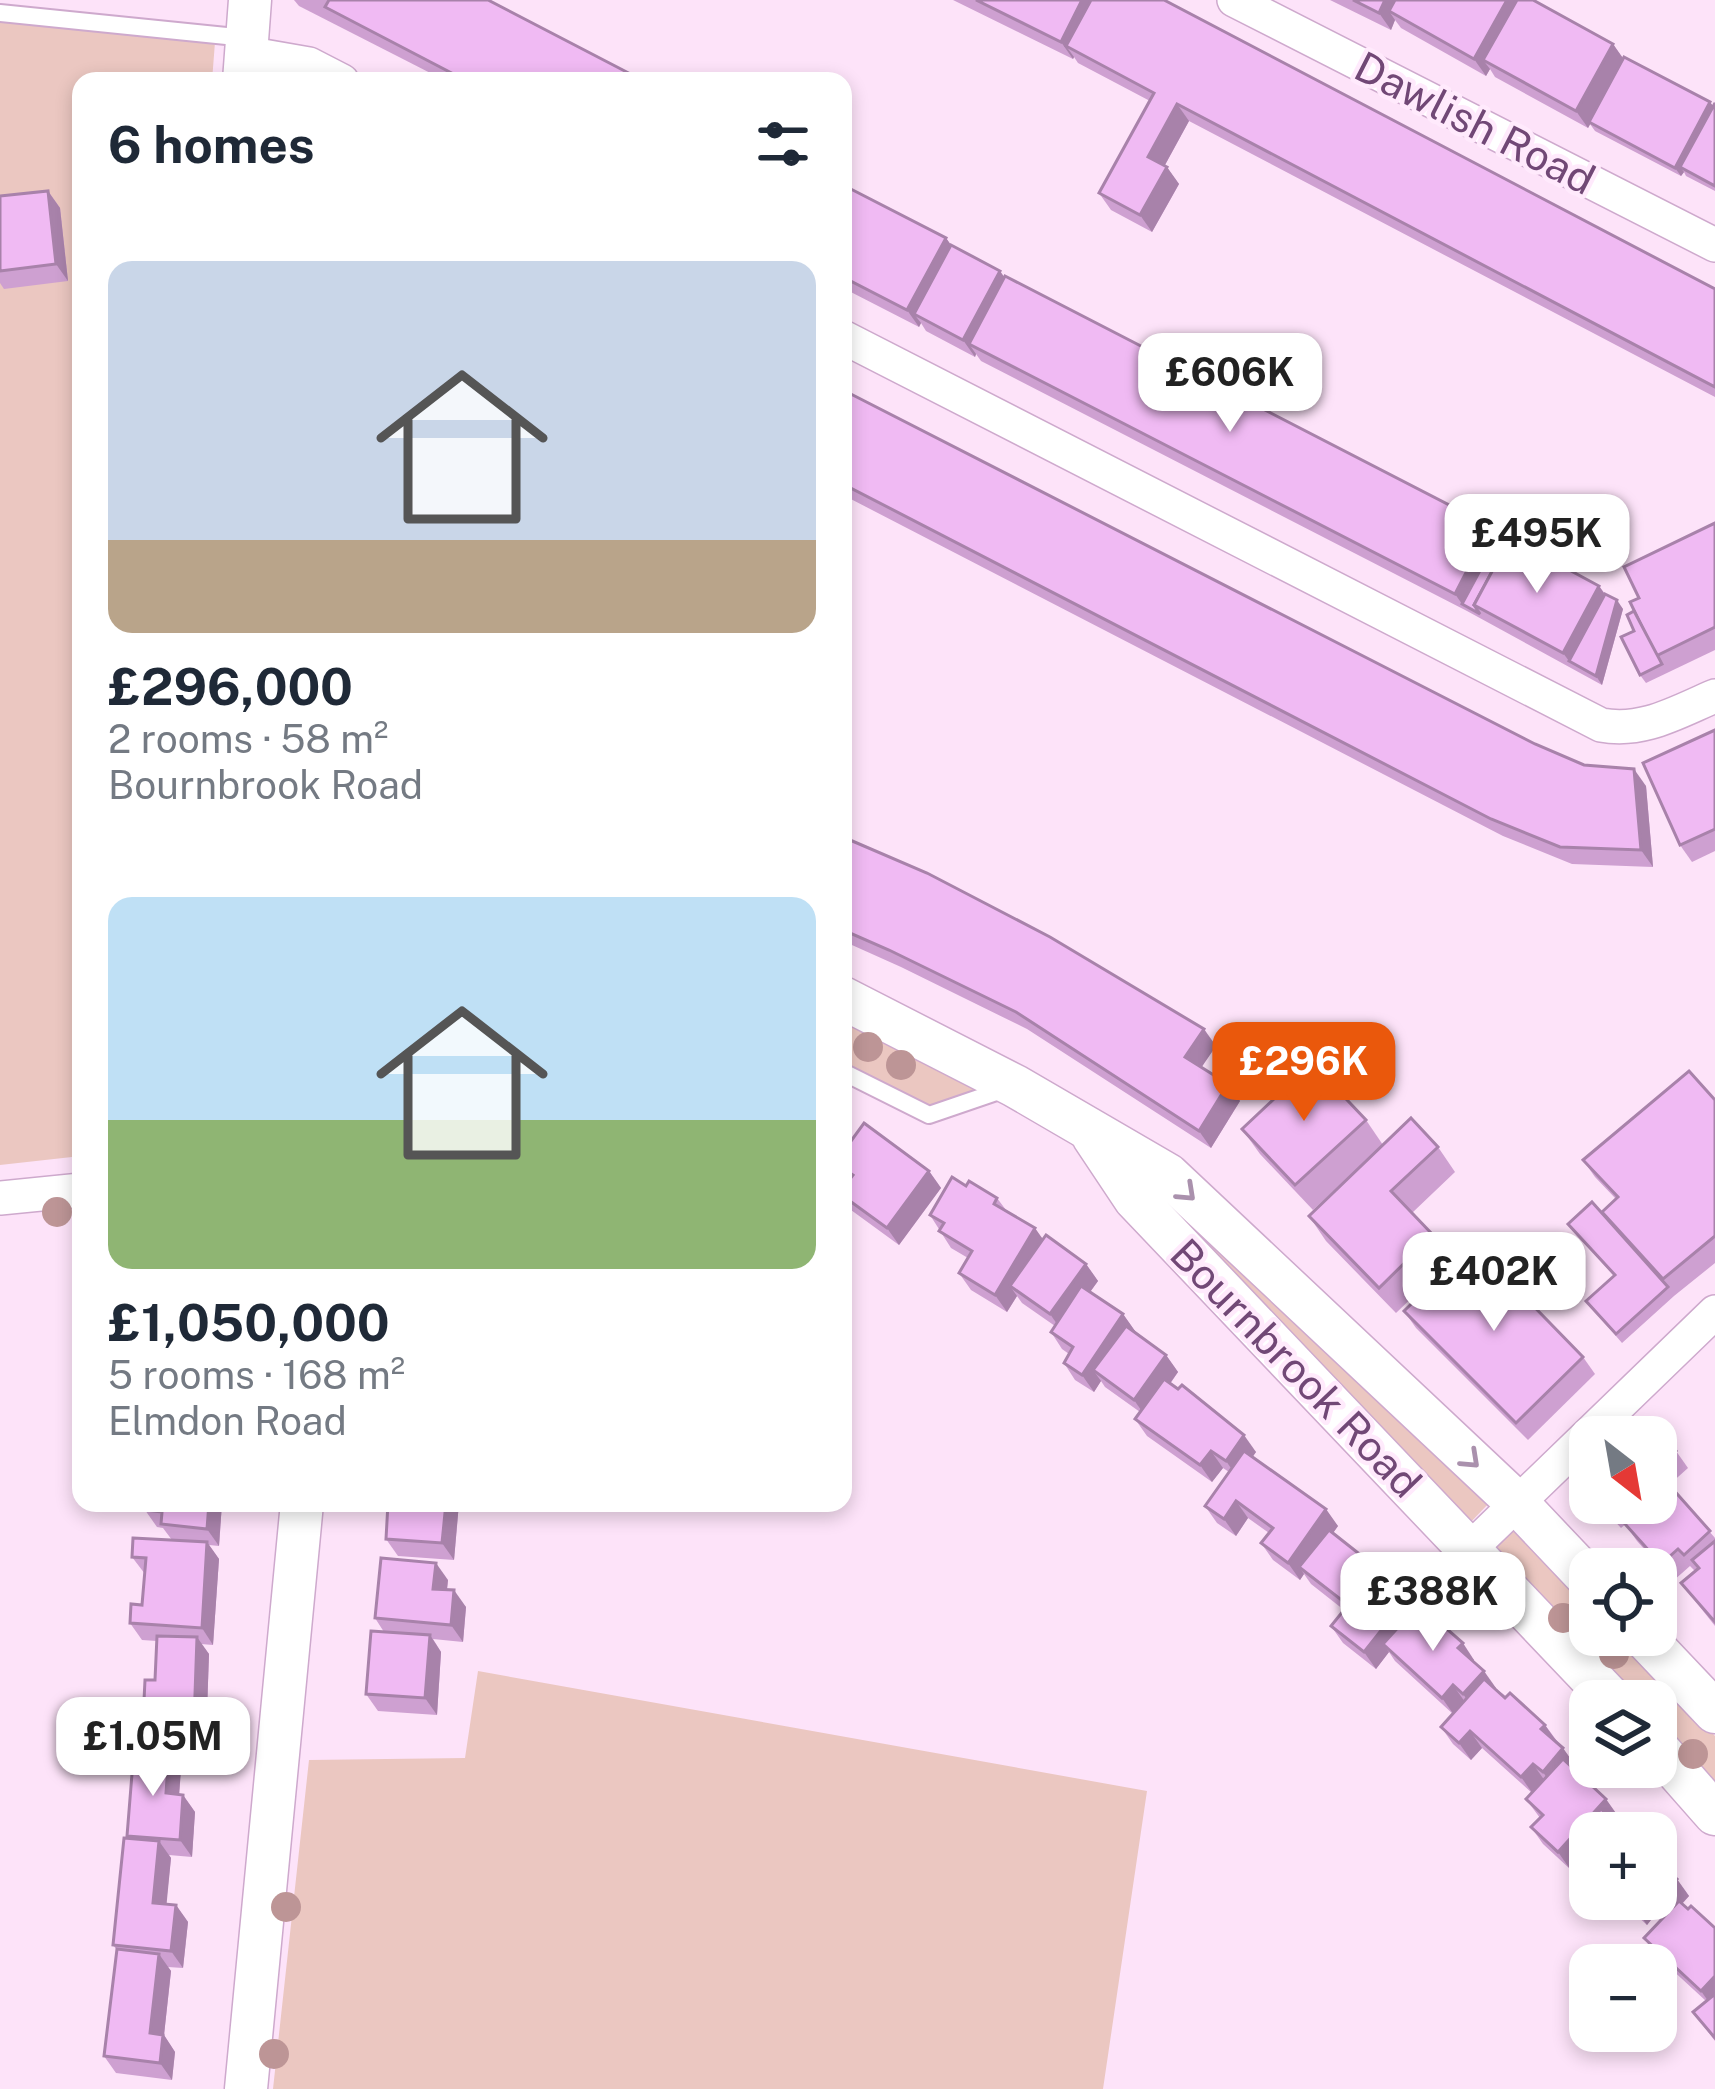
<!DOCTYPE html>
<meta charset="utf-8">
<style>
:root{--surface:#fff;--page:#f6f6f7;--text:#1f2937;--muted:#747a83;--accent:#ea580c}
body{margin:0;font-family:"Public Sans",sans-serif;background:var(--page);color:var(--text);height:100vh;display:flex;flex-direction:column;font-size:45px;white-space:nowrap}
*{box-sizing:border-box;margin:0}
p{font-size:39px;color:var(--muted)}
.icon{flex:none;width:66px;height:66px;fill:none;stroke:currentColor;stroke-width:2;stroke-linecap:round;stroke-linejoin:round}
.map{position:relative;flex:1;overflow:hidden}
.side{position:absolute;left:72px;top:72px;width:780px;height:1440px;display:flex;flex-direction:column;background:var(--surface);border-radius:24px;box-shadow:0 6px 18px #0003}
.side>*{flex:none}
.needle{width:78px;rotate:149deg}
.fabs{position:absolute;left:1569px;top:1416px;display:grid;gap:24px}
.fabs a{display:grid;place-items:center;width:108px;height:108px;border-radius:24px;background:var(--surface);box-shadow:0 6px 18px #0003;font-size:60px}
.price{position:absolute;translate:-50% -102px;padding:0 27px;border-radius:24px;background:#fff;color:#222;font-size:39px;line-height:78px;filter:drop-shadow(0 3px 6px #0008)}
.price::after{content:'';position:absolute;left:50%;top:72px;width:36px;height:27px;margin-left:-18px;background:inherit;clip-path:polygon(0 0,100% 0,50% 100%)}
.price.active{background:var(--accent);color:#fff}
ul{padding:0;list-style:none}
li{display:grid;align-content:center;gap:24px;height:636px;padding:0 36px}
li span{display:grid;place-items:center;height:372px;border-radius:24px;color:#555}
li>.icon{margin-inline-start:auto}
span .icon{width:216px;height:216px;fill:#fffc;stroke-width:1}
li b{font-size:51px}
h2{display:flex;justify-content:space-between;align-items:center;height:144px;padding:0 36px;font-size:51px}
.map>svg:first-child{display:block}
.green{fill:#ebc7c1}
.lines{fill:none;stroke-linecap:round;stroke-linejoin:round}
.service-casing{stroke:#cea9cd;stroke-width:20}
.minor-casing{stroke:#cea9cd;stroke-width:36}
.tertiary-casing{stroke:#cea9cd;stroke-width:45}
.service{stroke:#fff;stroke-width:16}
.minor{stroke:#fff;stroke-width:33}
.tertiary{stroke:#fff;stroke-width:42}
.tree{fill:#bd9596}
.wall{fill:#cea0d1}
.shaded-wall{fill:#a882aa}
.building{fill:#f0baf3;stroke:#a882aa;stroke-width:3}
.oneway{stroke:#aa91ad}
.labels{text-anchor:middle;stroke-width:9;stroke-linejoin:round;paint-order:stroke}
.street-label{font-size:42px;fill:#714876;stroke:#ffeafc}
</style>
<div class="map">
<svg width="1715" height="2089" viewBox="0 0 1715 2089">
<rect width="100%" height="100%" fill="#fde3f9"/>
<g class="green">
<polygon points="0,14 215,42 212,81 81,81 81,1156 0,1165"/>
<polygon points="843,1001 1007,1085 930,1111 843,1068"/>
<polygon points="1147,1181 1492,1500 1466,1527"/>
<polygon points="1514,1525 1590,1604 1590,1635 1619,1635 1715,1736 1715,1784 1656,1718 1656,1701 1639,1701 1491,1550"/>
<polygon points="478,1671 1147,1791 1103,2089 273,2089 309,1760 465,1758"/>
</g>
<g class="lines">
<g class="service-casing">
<g id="service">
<polyline points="0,13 246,38"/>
<polyline points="843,1072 929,1115 1008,1088"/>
</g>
</g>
<g class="minor-casing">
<g id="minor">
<polyline points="1234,0 1715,245"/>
<polyline points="246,53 309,64 342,81"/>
<path d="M843 337 1601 725C1643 733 1677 712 1715 696"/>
<polyline points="0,1198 81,1190"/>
<polyline points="1470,1549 1715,1312"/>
</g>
</g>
<g class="tertiary-casing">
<g id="tertiary">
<polyline points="244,81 250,0"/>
<polyline points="843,998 1015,1086 1168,1175 1517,1503 1590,1580"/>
<polyline points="1093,1136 1135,1199 1613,1701"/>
<polyline points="1642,1635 1715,1712"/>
<polyline points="1656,1747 1715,1814"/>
<polyline points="246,2089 302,1503"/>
</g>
</g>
<use href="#service" class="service"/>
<use href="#minor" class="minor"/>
<use href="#tertiary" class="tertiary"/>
</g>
<g class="tree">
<circle cx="868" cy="1047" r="15"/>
<circle cx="901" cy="1065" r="15"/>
<circle cx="57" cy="1212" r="15"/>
<circle cx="1563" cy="1618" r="15"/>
<circle cx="1614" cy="1654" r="15"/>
<circle cx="1693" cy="1754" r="15"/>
<circle cx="286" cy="1907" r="15"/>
<circle cx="274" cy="2054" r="15"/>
</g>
<g class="wall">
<polygon points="294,0 488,0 644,81 446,81 299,6"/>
<polygon points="953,0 1164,0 1715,289 1715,397 1189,121 1165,165 1179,184 1152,232 1111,210 1099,193 1150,101 1078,63 1074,57 1073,59"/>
<polygon points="1330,0 1533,0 1613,44 1623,59 1710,102 1713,106 1715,103 1715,191 1686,176 1684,172 1681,176 1595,131 1590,124 1588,128 1495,77 1490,69 1486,76 1401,28 1395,20 1391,30"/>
<polygon points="843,185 946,238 951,245 1004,277 1490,526 1498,537 1599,586 1605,594 1623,609 1602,685 1467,611 981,361 976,354 975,357 926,331 921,323 919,327 843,288"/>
<polygon points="48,191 60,208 68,281 4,289 0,283 0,196"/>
<polygon points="843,390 1535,744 1584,765 1646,786 1653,867 1572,864 1503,836 843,495"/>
<polygon points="1715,523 1715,650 1646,683 1640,675 1634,631 1639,598"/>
<polygon points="1715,730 1715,851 1692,862 1680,845"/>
<polygon points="843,837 1216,1046 1201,1067 1240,1101 1211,1148 1027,1029 901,967 843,941"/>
<polygon points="1715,1100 1715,1263 1674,1296 1622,1343 1586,1301 1614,1276 1568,1224 1609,1221 1616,1199 1595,1177 1583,1160"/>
<polygon points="1366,1120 1383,1145 1313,1210 1260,1154 1242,1129"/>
<polygon points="843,1127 852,1140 929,1171 941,1188 899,1245 851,1210 843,1199 843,1188 849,1180 843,1173"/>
<polygon points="1438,1147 1455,1172 1412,1213 1433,1235 1451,1260 1396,1313 1326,1241 1309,1216"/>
<polygon points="966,1186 997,1198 1006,1210 1043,1239 1086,1264 1098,1281 1090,1292 1123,1314 1135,1331 1166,1355 1178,1372 1170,1384 1256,1452 1252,1457 1338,1526 1333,1533 1410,1594 1422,1611 1420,1613 1474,1660 1473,1662 1495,1688 1545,1725 1575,1765 1573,1768 1618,1816 1614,1821 1622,1828 1635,1833 1590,1833 1590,1872 1580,1858 1570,1869 1543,1844 1531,1827 1540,1818 1526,1799 1532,1793 1482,1748 1471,1760 1453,1744 1441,1727 1453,1714 1395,1661 1389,1652 1376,1669 1343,1643 1331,1626 1344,1610 1311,1584 1304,1574 1300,1580 1273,1560 1261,1543 1269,1533 1248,1518 1236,1536 1217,1523 1205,1506 1229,1472 1223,1468 1212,1482 1147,1436 1135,1419 1140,1412 1105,1387 1101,1381 1094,1392 1075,1380 1064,1363 1069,1354 1062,1349 1051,1332 1055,1326 1022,1303 1017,1296 1007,1312 971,1290 959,1273 968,1258 951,1248 930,1215"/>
<polygon points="1404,1311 1583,1357 1595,1374 1528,1440 1416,1328"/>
<polygon points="1656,1437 1676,1451 1688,1468 1669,1485 1715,1538 1715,1626 1681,1583 1695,1571 1690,1566 1673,1581 1637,1541 1625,1524 1641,1511 1621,1528 1598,1503 1656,1503"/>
<polygon points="222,1503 219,1546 209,1545 219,1559 213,1645 201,1644 209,1654 206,1740 155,1738 143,1721 155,1680 157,1641 142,1640 130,1623 142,1605 145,1574 132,1557 172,1540 163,1528 157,1527 145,1510"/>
<polygon points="388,1503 459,1503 454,1560 398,1556 386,1539"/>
<polygon points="448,1580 447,1590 466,1607 463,1642 433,1639 441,1652 437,1715 378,1711 366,1694 384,1632 375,1618"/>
<polygon points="181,1769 179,1794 183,1795 195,1812 192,1857 169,1855 171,1858 166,1904 176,1905 188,1922 183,1968 168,1967 171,1971 164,2035 175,2052 172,2080 116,2073 104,2056 117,1950 113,1945 129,1838 127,1836"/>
<polygon points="1656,1852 1689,1896 1682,1904 1715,1928 1715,2041 1693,2012 1706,2001 1656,1955 1644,1938 1664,1917 1658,1911 1647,1925 1619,1899 1656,1899"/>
</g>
<g class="shaded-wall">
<polygon points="1082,0 1103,0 1066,46 1074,57 1073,59 1061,42"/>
<polygon points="1385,0 1405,0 1389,11 1395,20 1391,30 1379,13"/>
<polygon points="1507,0 1522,0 1483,60 1490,69 1486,76 1474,59"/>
<polygon points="1613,44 1625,61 1588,128 1576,111"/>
<polygon points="1710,102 1715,109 1680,167 1684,172 1681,176 1675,168"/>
<polygon points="1177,104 1189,121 1160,174 1148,157"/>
<polygon points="1167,167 1179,184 1152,232 1140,215"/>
<polygon points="48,191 60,208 68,281 56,264"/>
<polygon points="946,238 958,255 914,314 921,323 919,327 907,310"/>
<polygon points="1000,271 1012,288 969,344 976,354 975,357 963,340"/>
<polygon points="1490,526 1502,543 1462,604 1467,611 1455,594"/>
<polygon points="1599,586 1611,603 1569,661 1563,653"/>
<polygon points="1617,600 1623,609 1602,685 1596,676"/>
<polygon points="1634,769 1646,786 1653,867 1641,850"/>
<polygon points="1204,1029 1216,1046 1197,1074 1185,1057"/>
<polygon points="1228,1084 1240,1101 1211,1148 1199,1131"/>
<polygon points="843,1127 852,1141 843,1160"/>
<polygon points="929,1171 941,1188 899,1245 887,1228"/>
<polygon points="1035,1228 1047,1245 1010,1286 1017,1296 1007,1312 995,1295"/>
<polygon points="1086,1264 1098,1281 1062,1331 1050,1314"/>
<polygon points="1123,1314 1135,1331 1093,1370 1101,1381 1094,1392 1082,1375"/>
<polygon points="1166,1355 1178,1372 1146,1417 1134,1400"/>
<polygon points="1244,1435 1256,1452 1238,1478 1226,1461"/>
<polygon points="1211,1451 1223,1468 1212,1482 1200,1465"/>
<polygon points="1236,1501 1248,1518 1236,1536 1224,1519"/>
<polygon points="209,1503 222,1503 219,1546 207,1529"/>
<polygon points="446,1503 459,1503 454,1560 442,1543"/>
<polygon points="1326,1509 1338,1526 1305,1572 1299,1567 1304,1574 1300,1580 1288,1563"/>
<polygon points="207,1542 219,1559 213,1645 202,1628"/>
<polygon points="436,1563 448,1580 445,1606 433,1589"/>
<polygon points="454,1590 466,1607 463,1642 451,1625"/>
<polygon points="1410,1594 1422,1611 1390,1651 1383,1644 1389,1652 1376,1669 1364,1652"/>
<polygon points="430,1635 441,1652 437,1715 425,1698"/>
<polygon points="197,1637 209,1654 206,1740 194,1723"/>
<polygon points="1463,1643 1474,1660 1470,1665 1458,1648"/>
<polygon points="1484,1671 1496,1688 1475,1711 1463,1694"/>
<polygon points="1453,1685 1465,1702 1454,1715 1442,1698"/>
<polygon points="1545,1725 1557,1742 1553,1746 1541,1729"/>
<polygon points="1470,1731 1482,1748 1471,1760 1459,1743"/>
<polygon points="1563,1748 1575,1765 1554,1789 1543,1772"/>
<polygon points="169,1752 181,1769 178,1810 166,1793"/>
<polygon points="1533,1764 1545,1781 1533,1794 1521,1777"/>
<polygon points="183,1795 195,1812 192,1857 180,1840"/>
<polygon points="1606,1799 1618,1816 1603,1833 1579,1833 1589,1848 1576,1853 1580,1858 1570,1869 1558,1852"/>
<polygon points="159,1841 171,1858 165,1920 153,1903"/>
<polygon points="1677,1879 1689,1896 1667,1920 1655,1903"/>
<polygon points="1642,1899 1649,1899 1658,1911 1647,1925 1635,1908"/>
<polygon points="176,1905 188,1922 183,1968 171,1951"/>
<polygon points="159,1954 171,1971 164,2035 175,2052 172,2080 160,2063 150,2033"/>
<polygon points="1715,1976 1715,2006 1713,2008 1701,1991"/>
</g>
<g class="building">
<polygon points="329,0 488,0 644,81 467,81 325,7"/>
<polygon points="976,0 1082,0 1061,42"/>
<polygon points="1091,0 1164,0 1715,289 1715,387 1177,104 1148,157 1167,167 1140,215 1099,193 1154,93 1066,46"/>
<polygon points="1353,0 1385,0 1379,13"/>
<polygon points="1395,0 1507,0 1474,59 1389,11"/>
<polygon points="1517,0 1533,0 1613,44 1576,111 1483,60"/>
<polygon points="1624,57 1710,102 1675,168 1589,122"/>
<polygon points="1715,103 1715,186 1680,167"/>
<polygon points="843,185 946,238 907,310 843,277"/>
<polygon points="48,191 56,264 0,271 0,196"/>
<polygon points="951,245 1000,271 963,340 914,314"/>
<polygon points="1005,276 1490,526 1455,594 969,344"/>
<polygon points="843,390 1535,744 1584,765 1634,769 1641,850 1560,847 1491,819 843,484"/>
<polygon points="1715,523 1715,627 1656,656 1630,602 1639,598 1624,567"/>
<polygon points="1498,537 1508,542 1474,605 1480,614 1462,604"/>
<polygon points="1510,538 1599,586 1563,653 1474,605"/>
<polygon points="1605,594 1617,600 1596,676 1569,661"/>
<polygon points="1634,611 1662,664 1640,675 1621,637 1634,631 1627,615"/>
<polygon points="1715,730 1715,829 1680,845 1643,763"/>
<polygon points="843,837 927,873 1050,937 1204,1029 1185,1057 1228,1084 1199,1131 1016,1012 889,950 843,930"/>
<polygon points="1312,1063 1366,1120 1295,1185 1242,1129"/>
<polygon points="1689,1071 1715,1100 1715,1236 1663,1279 1602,1212 1618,1197 1583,1160"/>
<polygon points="1411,1118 1438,1147 1391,1191 1433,1235 1379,1288 1309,1216"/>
<polygon points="864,1123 929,1171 887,1228 843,1196 843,1188 853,1175 843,1168 843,1152"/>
<polygon points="952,1177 966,1186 969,1181 997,1198 994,1204 1035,1228 995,1295 959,1273 972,1251 939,1231 944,1223 930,1215"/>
<polygon points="1592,1202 1668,1287 1616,1334 1586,1301 1615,1275 1568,1224"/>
<polygon points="1046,1235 1086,1264 1050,1314 1010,1286"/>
<polygon points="1473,1244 1583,1357 1516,1423 1404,1311"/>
<polygon points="1081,1286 1123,1314 1082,1375 1064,1363 1073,1347 1051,1332"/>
<polygon points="1126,1326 1166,1355 1134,1400 1093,1370"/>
<polygon points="1164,1379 1178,1389 1182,1385 1244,1435 1226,1461 1211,1451 1200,1465 1135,1419"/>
<polygon points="1654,1426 1676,1451 1656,1469 1656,1437 1641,1437"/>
<polygon points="1244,1451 1326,1509 1288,1563 1261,1543 1273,1528 1236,1501 1224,1519 1205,1506"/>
<polygon points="1590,1454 1590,1490 1572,1470"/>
<polygon points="1663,1478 1710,1531 1684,1555 1678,1549 1661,1564 1625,1524 1642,1510 1636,1503 1656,1503 1656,1485"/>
<polygon points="145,1503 209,1503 207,1529 161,1524 162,1512 145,1510"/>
<polygon points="388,1503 446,1503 442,1543 386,1539"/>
<polygon points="1601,1503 1618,1503 1609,1511"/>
<polygon points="1329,1530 1410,1594 1364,1652 1331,1626 1348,1605 1299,1567"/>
<polygon points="133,1538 207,1542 202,1628 130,1623 131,1604 142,1605 146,1558 132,1557"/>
<polygon points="1715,1541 1715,1622 1681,1583 1699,1568 1692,1560"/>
<polygon points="381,1558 436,1563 433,1589 454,1590 451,1625 375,1618"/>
<polygon points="1415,1609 1426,1619 1431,1615 1463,1643 1458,1648 1484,1671 1463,1694 1453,1685 1442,1698 1383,1644"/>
<polygon points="371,1631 430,1635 425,1698 366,1694"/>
<polygon points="157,1636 197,1637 194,1723 143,1721 145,1680 155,1680"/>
<polygon points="1484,1679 1505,1698 1510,1693 1545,1725 1541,1729 1563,1748 1543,1772 1533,1764 1521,1777 1470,1731 1459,1743 1441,1727"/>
<polygon points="134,1749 169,1752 166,1793 183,1795 180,1840 127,1836"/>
<polygon points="1563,1759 1606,1799 1558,1852 1531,1827 1543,1815 1526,1799"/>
<polygon points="1601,1809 1622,1828 1626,1825 1635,1833 1590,1833 1590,1866 1576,1853 1588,1841 1579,1833"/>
<polygon points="124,1838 159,1841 153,1903 176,1905 171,1951 113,1945"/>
<polygon points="1656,1860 1677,1879 1655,1903 1651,1899 1656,1899"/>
<polygon points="1626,1899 1642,1899 1635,1908"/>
<polygon points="1679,1901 1688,1909 1691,1906 1715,1928 1715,1976 1701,1991 1644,1938"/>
<polygon points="117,1949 159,1954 150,2033 163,2035 160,2063 104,2056"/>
<polygon points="1715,1994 1715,2038 1693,2012"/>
</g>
<defs><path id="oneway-chevron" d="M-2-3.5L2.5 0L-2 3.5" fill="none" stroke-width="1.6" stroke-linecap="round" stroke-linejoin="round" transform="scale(3)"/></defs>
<g class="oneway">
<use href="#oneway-chevron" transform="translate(1187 1193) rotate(43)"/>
<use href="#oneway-chevron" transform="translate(1471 1460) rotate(43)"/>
</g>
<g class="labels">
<g class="street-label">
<text transform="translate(1475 123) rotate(27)" y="15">Dawlish Road</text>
<text transform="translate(1296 1368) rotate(46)" y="15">Bournbrook Road</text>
</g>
</g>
</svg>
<div class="fabs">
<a><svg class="needle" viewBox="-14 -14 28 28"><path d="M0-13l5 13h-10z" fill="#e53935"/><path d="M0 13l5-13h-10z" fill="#747a83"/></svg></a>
<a><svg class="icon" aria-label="locate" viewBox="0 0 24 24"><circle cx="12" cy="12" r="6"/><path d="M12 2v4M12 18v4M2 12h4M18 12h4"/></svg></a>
<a><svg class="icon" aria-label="layers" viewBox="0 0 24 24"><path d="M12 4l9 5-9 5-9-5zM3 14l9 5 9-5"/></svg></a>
<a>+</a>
<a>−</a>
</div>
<b class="price" style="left:1230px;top:435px">£606K</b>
<b class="price" style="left:1537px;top:596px">£495K</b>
<b class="price active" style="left:1304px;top:1124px">£296K</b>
<b class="price" style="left:1494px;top:1334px">£402K</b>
<b class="price" style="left:1433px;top:1654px">£388K</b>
<b class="price" style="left:153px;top:1799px">£1.05M</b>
<section class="side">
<h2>6 homes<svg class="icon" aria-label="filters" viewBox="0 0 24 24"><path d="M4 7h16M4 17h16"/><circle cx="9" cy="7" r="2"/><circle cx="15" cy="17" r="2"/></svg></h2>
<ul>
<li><span style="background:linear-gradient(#c9d6e8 75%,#b9a48a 0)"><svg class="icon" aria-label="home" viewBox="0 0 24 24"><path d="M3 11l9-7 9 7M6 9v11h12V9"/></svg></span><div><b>£296,000</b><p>2 rooms · 58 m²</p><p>Bournbrook Road</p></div></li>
<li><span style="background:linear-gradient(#bfe0f5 60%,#8fb573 0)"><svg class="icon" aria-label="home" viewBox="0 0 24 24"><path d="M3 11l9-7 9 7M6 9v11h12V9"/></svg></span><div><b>£1,050,000</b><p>5 rooms · 168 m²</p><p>Elmdon Road</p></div></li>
</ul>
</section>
</div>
